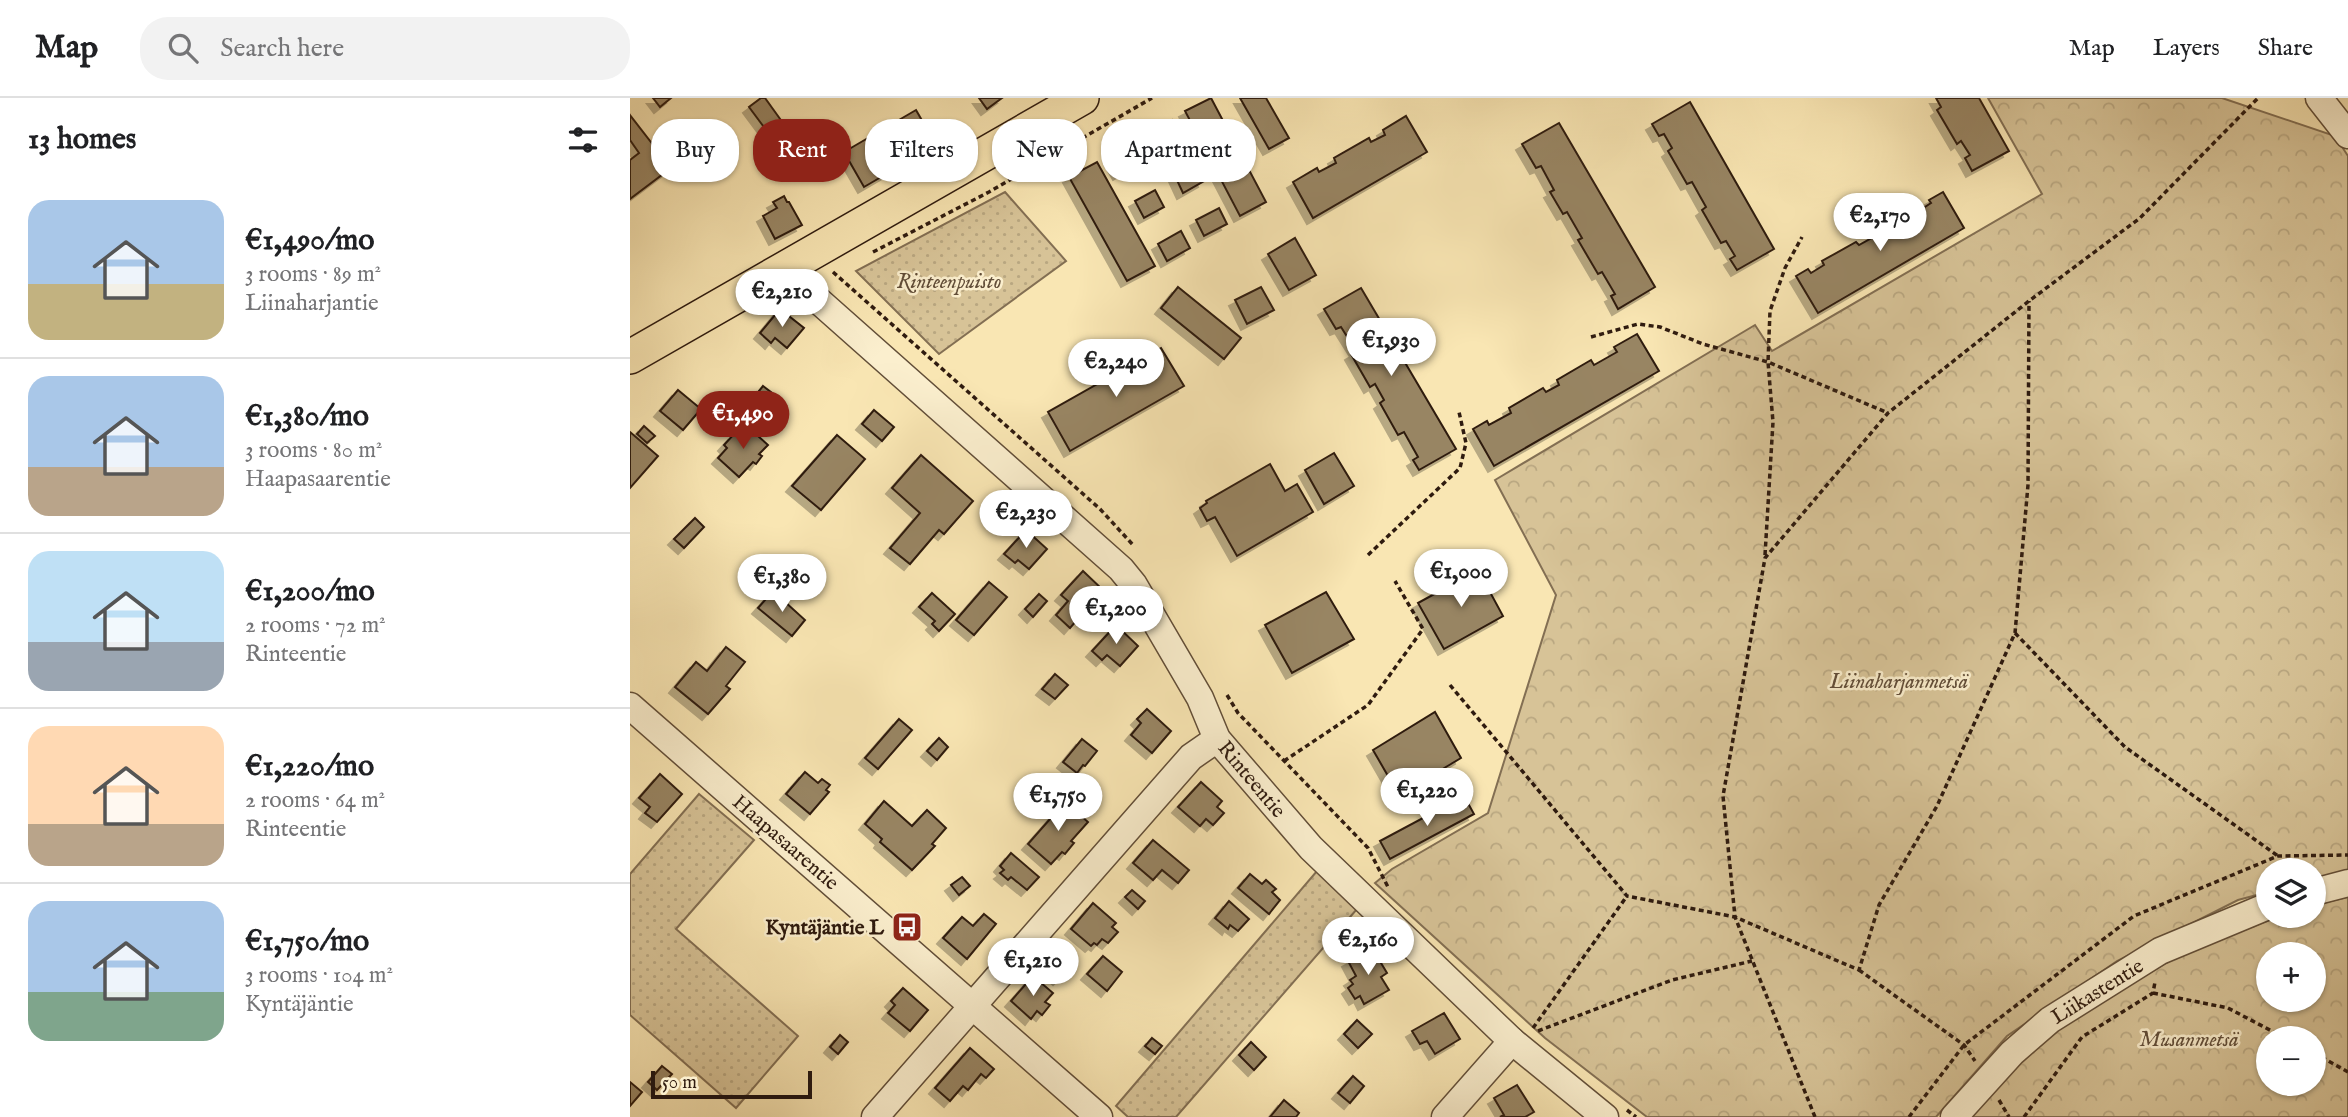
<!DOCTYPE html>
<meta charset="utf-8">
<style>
:root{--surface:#fff;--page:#f2f2f2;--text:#202124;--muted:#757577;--line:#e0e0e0;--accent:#8f2418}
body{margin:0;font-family:"IM FELL English",serif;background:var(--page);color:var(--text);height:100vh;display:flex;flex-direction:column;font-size:26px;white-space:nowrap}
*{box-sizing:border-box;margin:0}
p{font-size:23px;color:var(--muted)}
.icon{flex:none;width:38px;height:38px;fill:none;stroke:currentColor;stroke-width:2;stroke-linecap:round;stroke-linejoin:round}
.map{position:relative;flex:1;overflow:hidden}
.sheet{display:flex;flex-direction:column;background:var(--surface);width:630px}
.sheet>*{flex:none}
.guide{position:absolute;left:21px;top:21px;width:665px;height:63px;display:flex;gap:14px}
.controls{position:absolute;left:1626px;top:760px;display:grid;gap:14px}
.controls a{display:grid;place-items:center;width:70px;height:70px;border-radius:50%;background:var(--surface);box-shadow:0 2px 5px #0004;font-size:35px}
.scale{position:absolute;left:21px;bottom:18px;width:161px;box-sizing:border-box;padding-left:7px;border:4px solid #2f1b0f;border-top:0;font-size:19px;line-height:24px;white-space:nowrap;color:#2f1b0f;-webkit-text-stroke:5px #fbefce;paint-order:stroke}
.price{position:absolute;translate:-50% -60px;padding:0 16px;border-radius:24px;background:#fff;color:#222;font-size:23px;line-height:46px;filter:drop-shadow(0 2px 4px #0008)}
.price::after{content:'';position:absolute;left:50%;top:42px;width:21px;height:16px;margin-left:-10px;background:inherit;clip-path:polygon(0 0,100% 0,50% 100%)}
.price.current{background:var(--accent);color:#fff}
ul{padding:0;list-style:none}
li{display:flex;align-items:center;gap:21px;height:175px;padding:0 28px}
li+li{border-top:2px solid var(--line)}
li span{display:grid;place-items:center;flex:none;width:196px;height:140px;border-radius:21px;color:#555}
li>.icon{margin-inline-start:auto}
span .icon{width:84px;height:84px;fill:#fffc;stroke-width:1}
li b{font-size:30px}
h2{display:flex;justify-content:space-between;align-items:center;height:84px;padding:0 28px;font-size:30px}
.chip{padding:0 24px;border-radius:28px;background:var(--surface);box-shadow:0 2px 5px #0004;font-size:24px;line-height:63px}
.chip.current{background:var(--accent);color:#fff}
header{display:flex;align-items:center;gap:42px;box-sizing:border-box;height:98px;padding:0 35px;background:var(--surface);border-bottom:2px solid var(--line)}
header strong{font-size:33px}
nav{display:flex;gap:38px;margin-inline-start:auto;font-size:24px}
.search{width:490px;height:63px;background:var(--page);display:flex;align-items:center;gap:18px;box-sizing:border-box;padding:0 24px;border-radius:28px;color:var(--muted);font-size:26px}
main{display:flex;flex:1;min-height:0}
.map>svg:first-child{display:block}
.green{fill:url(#green-dots);stroke:#836f53;stroke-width:2}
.forest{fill:url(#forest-crowns);stroke:#836f53;stroke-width:2;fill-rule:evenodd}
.building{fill:#988564;stroke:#2f1b0f;stroke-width:2;filter:url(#shadow)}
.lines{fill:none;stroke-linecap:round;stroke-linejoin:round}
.minor-casing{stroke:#624e38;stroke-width:29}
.major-casing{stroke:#2f1b0f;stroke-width:36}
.path{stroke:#2f1b0f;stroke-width:3.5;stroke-dasharray:5 3.5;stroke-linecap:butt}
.minor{stroke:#fbefce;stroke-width:26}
.major{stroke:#f9e6b3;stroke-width:33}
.labels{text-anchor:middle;stroke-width:5;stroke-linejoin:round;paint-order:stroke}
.park-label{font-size:21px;font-style:italic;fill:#614d38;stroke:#fbefce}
.street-label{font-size:21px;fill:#2f1b0f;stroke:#fbefce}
.poi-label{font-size:21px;font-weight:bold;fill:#2f1b0f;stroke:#fbefce;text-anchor:end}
</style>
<header>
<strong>Map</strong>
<div class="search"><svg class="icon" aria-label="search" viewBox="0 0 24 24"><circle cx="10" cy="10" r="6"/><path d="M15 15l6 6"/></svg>Search here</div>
<nav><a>Map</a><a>Layers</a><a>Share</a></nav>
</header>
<main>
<section class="sheet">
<h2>13 homes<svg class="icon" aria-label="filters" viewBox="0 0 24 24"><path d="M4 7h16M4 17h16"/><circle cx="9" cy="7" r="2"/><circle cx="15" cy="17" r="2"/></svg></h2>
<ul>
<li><span style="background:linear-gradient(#a9c7e8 60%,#c2b280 0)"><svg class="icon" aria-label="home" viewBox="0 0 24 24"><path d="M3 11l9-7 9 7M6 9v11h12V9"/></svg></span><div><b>€1,490/mo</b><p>3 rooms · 89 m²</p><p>Liinaharjantie</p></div></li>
<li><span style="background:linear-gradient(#a9c7e8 65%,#b9a48a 0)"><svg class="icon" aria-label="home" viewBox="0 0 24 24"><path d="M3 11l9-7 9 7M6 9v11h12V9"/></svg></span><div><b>€1,380/mo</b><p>3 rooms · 80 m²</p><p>Haapasaarentie</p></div></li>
<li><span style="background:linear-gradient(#bfe0f5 65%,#9aa5b1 0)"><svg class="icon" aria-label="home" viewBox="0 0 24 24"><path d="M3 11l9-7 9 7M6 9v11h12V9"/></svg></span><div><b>€1,200/mo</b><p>2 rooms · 72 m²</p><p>Rinteentie</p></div></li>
<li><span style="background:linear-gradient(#ffd9b3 70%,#b9a48a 0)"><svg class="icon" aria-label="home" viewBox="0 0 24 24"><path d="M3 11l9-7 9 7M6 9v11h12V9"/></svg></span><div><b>€1,220/mo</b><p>2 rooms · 64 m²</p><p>Rinteentie</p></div></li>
<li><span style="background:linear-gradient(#a9c7e8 65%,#7fa58c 0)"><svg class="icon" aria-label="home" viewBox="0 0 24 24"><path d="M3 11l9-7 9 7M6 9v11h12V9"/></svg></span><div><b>€1,750/mo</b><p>3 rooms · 104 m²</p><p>Kyntäjäntie</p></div></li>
</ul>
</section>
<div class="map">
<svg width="1718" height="1019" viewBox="0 0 1718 1019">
<defs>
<pattern id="green-dots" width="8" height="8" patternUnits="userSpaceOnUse" patternTransform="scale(1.75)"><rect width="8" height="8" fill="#d7c397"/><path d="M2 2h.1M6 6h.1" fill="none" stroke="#b9a781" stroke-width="1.8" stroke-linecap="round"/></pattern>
<pattern id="forest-crowns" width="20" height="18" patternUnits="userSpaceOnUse" patternTransform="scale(1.75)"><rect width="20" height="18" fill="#d7c397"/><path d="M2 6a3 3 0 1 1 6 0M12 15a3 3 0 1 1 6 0" fill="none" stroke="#b9a781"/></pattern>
<filter id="shadow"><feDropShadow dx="-6" dy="6" stdDeviation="0" flood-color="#0004"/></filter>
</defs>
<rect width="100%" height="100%" fill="#f9e6b3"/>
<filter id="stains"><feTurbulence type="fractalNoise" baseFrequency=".00286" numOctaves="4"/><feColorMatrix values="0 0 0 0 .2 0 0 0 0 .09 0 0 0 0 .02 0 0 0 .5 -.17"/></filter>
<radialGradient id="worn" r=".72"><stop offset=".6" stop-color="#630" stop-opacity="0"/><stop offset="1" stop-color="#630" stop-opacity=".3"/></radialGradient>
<g class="green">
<polygon points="375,94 436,163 309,256 226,173"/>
<polygon points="69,696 124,742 46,831 168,938 106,1010 0,917 0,776"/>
<polygon points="687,773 727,811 546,1019 498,1019 486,1008"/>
</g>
<g class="forest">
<polygon points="1358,0 1592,0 1705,38 1718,58 1718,772 1684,781 1684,772 1638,772 1638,794 1608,802 1487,863 1377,938 1306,1019 1017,1019 915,940 745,785 762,771 858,715 926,497 865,382 1125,227 1142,253 1412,96"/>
<path d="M1718 799V1019H1340L1405 948 1446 918 1550 857 1652 817H1684V807ZM1638 856H1684V901H1638ZM1638 940H1684V985H1638Z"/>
</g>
<g class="building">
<polygon points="23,0 41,0 30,9"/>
<polygon points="131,0 135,0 153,25 155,23 166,43 148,57 141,47 145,44 119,9"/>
<polygon points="349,0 372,0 357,11"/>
<polygon points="581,0 636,104 610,118 555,13"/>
<polygon points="610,0 636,0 659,40 639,51"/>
<polygon points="1306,0 1349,0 1379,53 1342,73 1335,60 1340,57 1331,43 1327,46 1307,12 1311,9"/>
<polygon points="1060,4 1144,151 1107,172 1100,161 1105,158 1096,143 1091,145 1072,112 1076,109 1062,84 1057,86 1038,53 1042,50 1034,36 1029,38 1022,26"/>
<polygon points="286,12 306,47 234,89 214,54"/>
<polygon points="0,17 41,70 0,101 0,62 9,55 0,42"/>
<polygon points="776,18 797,54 683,120 663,84 687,70 689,74 706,65 704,60 739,40 741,44 755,37 753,32"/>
<polygon points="542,22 551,37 530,49 521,34"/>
<polygon points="929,25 1025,189 988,211 981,198 985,196 972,174 968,176 948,142 952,140 937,114 933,116 920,94 924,92 911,68 906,70 892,46"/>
<polygon points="502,48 510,64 489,76 480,60"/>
<polygon points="467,64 525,168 497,183 439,79"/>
<polygon points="565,67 574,83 553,95 545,78"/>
<polygon points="525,92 534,109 514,120 505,103"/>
<polygon points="1313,94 1334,130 1188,215 1166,178 1178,171 1181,175 1194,167 1192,163 1226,144 1229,147 1254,133 1252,129 1285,110 1287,114 1301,105 1299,102"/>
<polygon points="154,98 157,104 159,104 172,127 145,141 133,118 147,110 143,104"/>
<polygon points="589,110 597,126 574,138 566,122"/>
<polygon points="551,133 560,150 537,163 528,146"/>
<polygon points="665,140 686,177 659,192 638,156"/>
<polygon points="548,189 611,240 594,261 531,210"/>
<polygon points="631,189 644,212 617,226 605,202"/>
<polygon points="731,190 826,351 789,372 783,362 788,359 774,334 768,337 750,305 754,302 745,286 740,289 721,256 726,253 711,229 706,231 694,211"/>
<polygon points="150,211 174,230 157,250 145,240 141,245 130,235"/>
<polygon points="1007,236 1029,273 864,368 843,331 857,323 859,327 881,315 879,310 913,290 916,294 929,287 927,282 961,262 964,267 987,254 984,249"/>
<polygon points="531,250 554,288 440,353 418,314"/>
<polygon points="133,288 146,298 136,309 124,299"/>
<polygon points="48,292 71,311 53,332 30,313"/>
<polygon points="244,312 264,329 252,343 232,326"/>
<polygon points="14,328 25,338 17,345 7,336"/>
<polygon points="117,328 138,347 129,356 132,358 126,366 123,364 109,379 88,360 97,350 94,347 104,336 107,338"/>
<polygon points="0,334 28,358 0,390"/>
<polygon points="207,337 235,361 191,412 162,388"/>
<polygon points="704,355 724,388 694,406 675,372"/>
<polygon points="291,357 343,403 314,436 309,432 280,466 260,450 290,415 262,390"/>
<polygon points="640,366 655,393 667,386 683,414 607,458 585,419 577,423 570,410 577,405 576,403"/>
<polygon points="65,420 74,429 54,450 44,441"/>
<polygon points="396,432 417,451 399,471 388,462 385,465 374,456"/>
<polygon points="848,472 873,518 814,551 788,505"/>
<polygon points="453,473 473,492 440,530 426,517 438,503 431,497"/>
<polygon points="359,484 377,499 344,537 326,522"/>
<polygon points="143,493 175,522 162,538 128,510"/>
<polygon points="696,494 724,541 662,575 635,527"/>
<polygon points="302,495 325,516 309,533 302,526 305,523 289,509"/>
<polygon points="409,496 417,503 403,519 395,511"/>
<polygon points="486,527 508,548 490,568 477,557 472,562 462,553"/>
<polygon points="96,549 115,564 96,588 100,591 78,616 45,589 66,564 77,573"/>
<polygon points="425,576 438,587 425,601 412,591"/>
<polygon points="517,611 541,633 522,655 501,637 511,625 507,621"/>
<polygon points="805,614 831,660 769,697 743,652"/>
<polygon points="269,621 282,632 248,671 235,660"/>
<polygon points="309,640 318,649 307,662 297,653"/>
<polygon points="452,641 467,653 455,668 453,667 447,675 433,664"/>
<polygon points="175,674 188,685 192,681 200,687 196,692 199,694 180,716 156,696"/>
<polygon points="30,676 52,696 27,724 15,715 20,709 9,700"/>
<polygon points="571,684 592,703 587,709 594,715 583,727 576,721 570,728 548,709"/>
<polygon points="834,698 844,716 760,761 750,743"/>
<polygon points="254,703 282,728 297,712 316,730 302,746 305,748 282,772 250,744 252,741 235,726"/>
<polygon points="435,704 458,724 441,743 444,745 435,756 432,754 421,766 398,746"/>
<polygon points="523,742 559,772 548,785 532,772 523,782 503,765"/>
<polygon points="381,755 409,779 397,792 381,779 378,782 370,775 374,772 370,768"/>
<polygon points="620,776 632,786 636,782 646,791 642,794 650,802 639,816 608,790"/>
<polygon points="332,779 340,788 329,797 321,787"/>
<polygon points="502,792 515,803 508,811 495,799"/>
<polygon points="599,803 619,821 608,833 600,827 598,831 585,820"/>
<polygon points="463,805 486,825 482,829 488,834 478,845 472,841 467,847 464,845 461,848 441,831"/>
<polygon points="354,816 366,826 337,861 313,840 332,819 343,828"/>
<polygon points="742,850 757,875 751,879 759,892 734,906 730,898 725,901 718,890 723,886 720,882 726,878 718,863"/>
<polygon points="425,858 439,871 429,881 415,868"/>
<polygon points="473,858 492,874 477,893 457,876"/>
<polygon points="403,878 423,895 415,904 420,907 412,917 407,913 401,921 381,903"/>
<polygon points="273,890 298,912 280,933 258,915 265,907 261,903"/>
<polygon points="814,915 830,941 805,956 797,943 790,946 782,933"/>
<polygon points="727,922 742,936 728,950 714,936"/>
<polygon points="210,937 218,944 208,956 200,949"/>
<polygon points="522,940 532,948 525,956 515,948"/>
<polygon points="621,944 636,959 624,972 609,957"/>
<polygon points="340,950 364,971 356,980 351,976 338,992 333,988 320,1003 305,990"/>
<polygon points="32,968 42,976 27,992 18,984"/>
<polygon points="723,978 734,988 720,1005 708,995"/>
<polygon points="0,984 12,994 0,1008"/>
<polygon points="887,987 904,1014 895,1019 870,1019 874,1017 864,1000"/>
<polygon points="654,1002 669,1015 666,1019 640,1019"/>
</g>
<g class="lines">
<g class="minor-casing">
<g id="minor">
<polyline points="1689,0 1718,37"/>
<polyline points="160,168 172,188 491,471 504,487 570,600 587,641 681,750 882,943 975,1019"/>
<polyline points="0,608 469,1019"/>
<polyline points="1684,794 1718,785"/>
<polyline points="245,1019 561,659 587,641"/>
<polyline points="815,1019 882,943"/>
<polyline points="1324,1019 1382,955 1420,922 1530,853 1638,808"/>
</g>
</g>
<g class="major-casing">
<polyline id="major" points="0,259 452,0"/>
</g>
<g class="path">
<polyline points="243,154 359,94 522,0"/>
<polyline points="203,174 470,411 504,448"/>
<polyline points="961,239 1008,226 1030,229 1073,246 1138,264 1258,315"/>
<polyline points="738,457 830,370 836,345 829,314"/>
<polyline points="1135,457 1143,324 1138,264 1140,213 1155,170 1172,139"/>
<polyline points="1385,535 1495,649 1648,758"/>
<polyline points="820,587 997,798 1105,819 1229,872 1249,807 1307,708 1385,535 1398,387 1399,203"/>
<polyline points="597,597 608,615 738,750 759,791"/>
<polyline points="654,663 738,607 793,531 765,483"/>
<polyline points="1229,872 1334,947 1345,963"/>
<polyline points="1523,895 1598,910 1655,940"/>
<polyline points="903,930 997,798"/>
<polyline points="908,933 1042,882 1122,863"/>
<polyline points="1684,955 1718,974"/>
<polyline points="1369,1002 1379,1019"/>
<polyline points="997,1012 1006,1019"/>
<polyline points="1185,1019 1105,819 1093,698 1135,460 1258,315 1399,203 1510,120 1628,0"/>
<polyline points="1279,1019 1334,947 1504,818 1648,758 1718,757"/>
<polyline points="1394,1019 1452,939 1523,895 1525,884"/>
</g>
<use href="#minor" class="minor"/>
<use href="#major" class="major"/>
</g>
<defs>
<g id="bus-square" transform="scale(1.575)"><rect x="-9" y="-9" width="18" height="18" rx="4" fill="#8f2418" stroke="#fbefce"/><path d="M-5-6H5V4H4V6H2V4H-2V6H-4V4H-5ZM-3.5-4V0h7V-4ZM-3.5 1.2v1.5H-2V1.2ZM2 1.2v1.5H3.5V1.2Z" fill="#fff"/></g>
</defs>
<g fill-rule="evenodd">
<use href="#bus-square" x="277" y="829"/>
</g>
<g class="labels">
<g class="park-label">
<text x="319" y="190">Rinteenpuisto</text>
<text x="1269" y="590">Liinaharjanmetsä</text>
<text x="1559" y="948">Musanmetsä</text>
</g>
<g class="street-label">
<text transform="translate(622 681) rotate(50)" y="7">Rinteentie</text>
<text transform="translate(156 744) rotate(41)" y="7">Haapasaarentie</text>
<text transform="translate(1467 893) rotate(-32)" y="7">Liikastentie</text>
</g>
<g class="poi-label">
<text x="254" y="836">Kyntäjäntie L</text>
</g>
</g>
<rect width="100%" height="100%" filter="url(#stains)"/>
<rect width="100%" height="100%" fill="url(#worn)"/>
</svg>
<div class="controls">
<a><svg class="icon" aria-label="layers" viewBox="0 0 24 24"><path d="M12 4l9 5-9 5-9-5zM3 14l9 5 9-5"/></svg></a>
<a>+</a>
<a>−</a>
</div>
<div class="scale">50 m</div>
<b class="price" style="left:1250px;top:155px">€2,170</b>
<b class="price" style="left:152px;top:231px">€2,210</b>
<b class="price" style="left:761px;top:280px">€1,930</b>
<b class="price" style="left:486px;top:301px">€2,240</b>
<b class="price current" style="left:113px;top:353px">€1,490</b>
<b class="price" style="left:396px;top:452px">€2,230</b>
<b class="price" style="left:831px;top:511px">€1,000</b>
<b class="price" style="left:152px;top:516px">€1,380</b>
<b class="price" style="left:486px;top:548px">€1,200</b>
<b class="price" style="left:797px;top:730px">€1,220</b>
<b class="price" style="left:428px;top:735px">€1,750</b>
<b class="price" style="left:738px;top:879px">€2,160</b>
<b class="price" style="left:403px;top:900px">€1,210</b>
<div class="guide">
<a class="chip">Buy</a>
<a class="chip current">Rent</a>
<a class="chip">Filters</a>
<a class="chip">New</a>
<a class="chip">Apartment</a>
</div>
</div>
</main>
